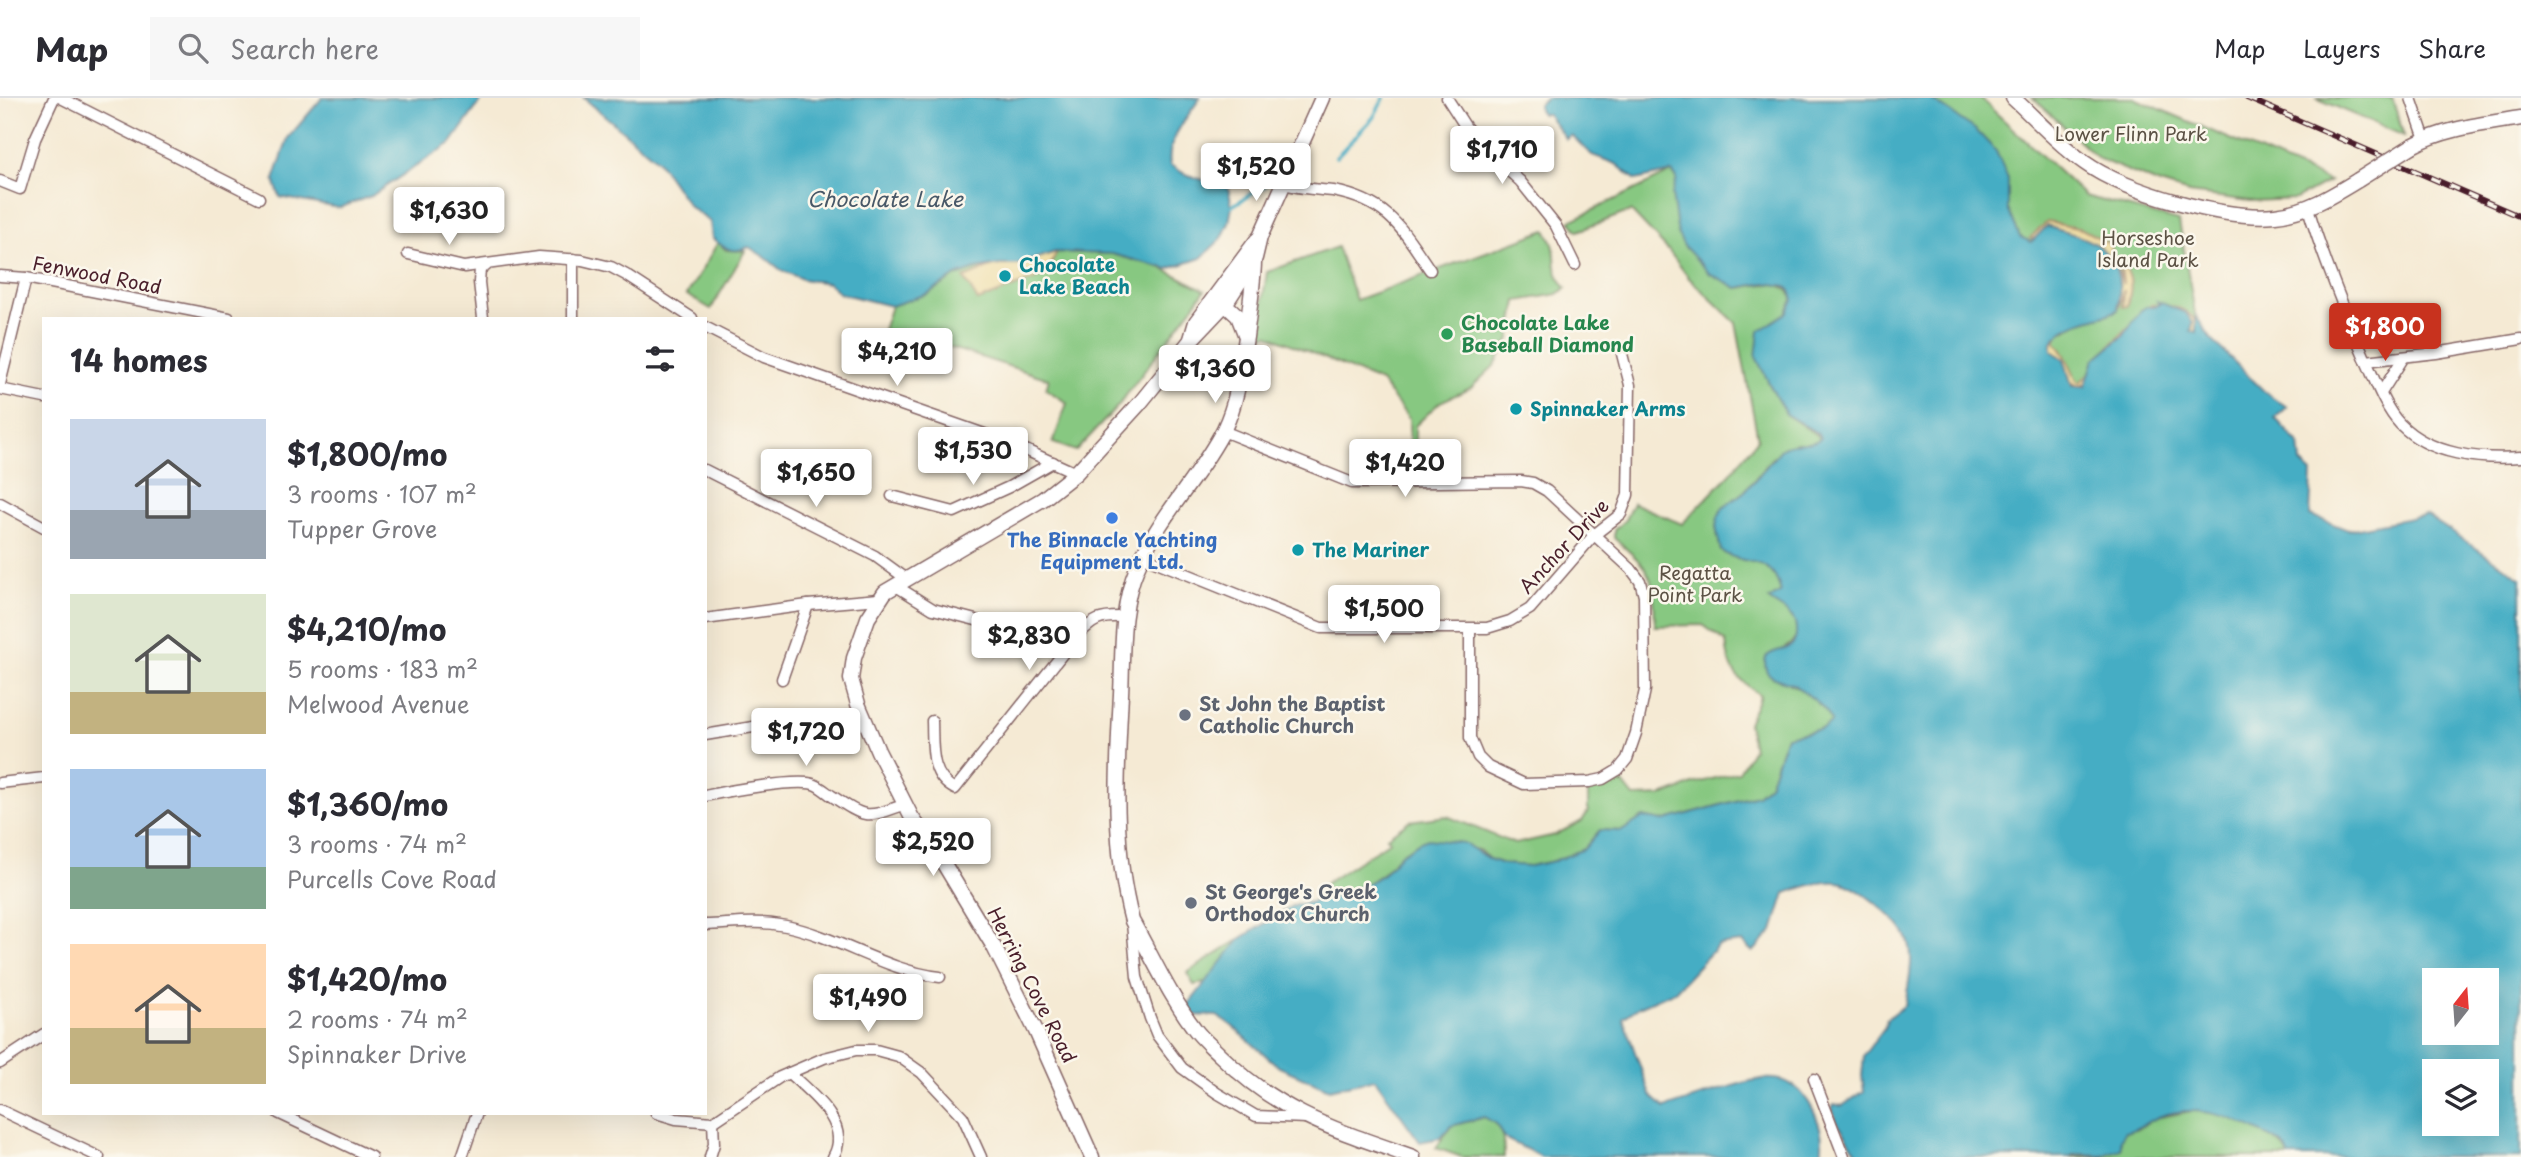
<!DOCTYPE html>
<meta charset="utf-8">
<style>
:root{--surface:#fff;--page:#f7f7f7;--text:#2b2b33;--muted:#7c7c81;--line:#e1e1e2;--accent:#c8321e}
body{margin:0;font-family:"Playpen Sans",sans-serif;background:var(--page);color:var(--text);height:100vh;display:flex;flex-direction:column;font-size:26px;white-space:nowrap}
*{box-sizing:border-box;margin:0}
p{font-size:23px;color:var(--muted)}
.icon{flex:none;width:38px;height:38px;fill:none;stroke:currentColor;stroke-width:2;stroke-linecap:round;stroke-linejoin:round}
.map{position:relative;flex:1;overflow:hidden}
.sheet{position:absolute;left:42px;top:219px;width:665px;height:798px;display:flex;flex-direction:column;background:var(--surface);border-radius:0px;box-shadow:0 7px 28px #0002}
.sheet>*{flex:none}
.needle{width:46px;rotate:17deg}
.tools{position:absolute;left:2422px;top:870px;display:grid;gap:14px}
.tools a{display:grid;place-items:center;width:77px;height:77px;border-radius:0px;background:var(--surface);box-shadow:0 7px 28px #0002;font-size:35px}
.price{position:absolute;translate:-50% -60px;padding:0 16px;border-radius:7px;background:#fff;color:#222;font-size:23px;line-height:46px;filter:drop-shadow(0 2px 4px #0008)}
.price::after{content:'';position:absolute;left:50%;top:42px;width:21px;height:16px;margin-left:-10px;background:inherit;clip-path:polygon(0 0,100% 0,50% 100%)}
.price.selected{background:var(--accent);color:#fff}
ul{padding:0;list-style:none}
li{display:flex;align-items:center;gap:21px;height:175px;padding:0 28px}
li span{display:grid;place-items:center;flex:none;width:196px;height:140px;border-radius:0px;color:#555}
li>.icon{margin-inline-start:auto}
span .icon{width:84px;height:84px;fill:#fffc;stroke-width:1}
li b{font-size:30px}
h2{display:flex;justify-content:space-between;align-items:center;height:84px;padding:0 28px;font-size:30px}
header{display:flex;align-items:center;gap:42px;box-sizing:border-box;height:98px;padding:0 35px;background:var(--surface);border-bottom:2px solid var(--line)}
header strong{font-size:33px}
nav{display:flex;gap:38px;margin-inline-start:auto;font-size:24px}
.search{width:490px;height:63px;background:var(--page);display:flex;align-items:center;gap:18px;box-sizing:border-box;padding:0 24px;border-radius:0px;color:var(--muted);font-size:26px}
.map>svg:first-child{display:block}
.green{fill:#87c881;stroke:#687456;stroke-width:2}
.sand{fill:#eeda9e;stroke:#9c7c64;stroke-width:2}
.water{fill:#44adc4;stroke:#476678;stroke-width:2;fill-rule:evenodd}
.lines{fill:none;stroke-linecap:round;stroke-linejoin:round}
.stream{stroke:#44adc4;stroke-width:3.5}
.minor-casing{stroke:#866666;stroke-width:13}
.major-casing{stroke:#866666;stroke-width:17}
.minor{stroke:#fff;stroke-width:10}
.major{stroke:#fff;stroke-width:14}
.rail-casing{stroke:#4a1f2b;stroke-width:6}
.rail{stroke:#fbf7ec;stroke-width:3.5;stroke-dasharray:10;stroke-linecap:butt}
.major-bridge-casing{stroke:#866666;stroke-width:17;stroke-linecap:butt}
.major-bridge{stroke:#fff;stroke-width:14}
.culture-dot{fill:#0f9aa8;stroke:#fbf7ec;stroke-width:2.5}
.leisure-dot{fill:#2e9e5b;stroke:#fbf7ec;stroke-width:2.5}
.shop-dot{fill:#3f7fe0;stroke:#fbf7ec;stroke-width:2.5}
.worship-dot{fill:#6b7280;stroke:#fbf7ec;stroke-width:2.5}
.labels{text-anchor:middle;stroke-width:5;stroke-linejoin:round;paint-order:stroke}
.park-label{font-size:19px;fill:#5c5245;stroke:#fbf7ec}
.culture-label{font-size:19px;font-weight:bold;fill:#0d838f;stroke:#fbf7ec;text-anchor:start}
.street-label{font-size:19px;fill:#4a1f2b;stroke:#fbf7ec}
.leisure-label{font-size:19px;font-weight:bold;fill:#27864d;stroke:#fbf7ec;text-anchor:start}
.shop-label{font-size:19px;font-weight:bold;fill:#366cbe;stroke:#fbf7ec}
.worship-label{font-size:19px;font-weight:bold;fill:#5b616d;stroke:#fbf7ec;text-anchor:start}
.water-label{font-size:21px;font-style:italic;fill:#485868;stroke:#fbf7ec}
</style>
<header>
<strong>Map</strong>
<div class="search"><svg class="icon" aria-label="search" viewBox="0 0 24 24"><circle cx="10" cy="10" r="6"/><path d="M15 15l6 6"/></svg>Search here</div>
<nav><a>Map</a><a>Layers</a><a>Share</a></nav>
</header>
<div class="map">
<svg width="2521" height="1059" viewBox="0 0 2521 1059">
<rect width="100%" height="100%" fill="#fbf7ec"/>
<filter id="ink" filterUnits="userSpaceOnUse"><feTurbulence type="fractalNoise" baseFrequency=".0143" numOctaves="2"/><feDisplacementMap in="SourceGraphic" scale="14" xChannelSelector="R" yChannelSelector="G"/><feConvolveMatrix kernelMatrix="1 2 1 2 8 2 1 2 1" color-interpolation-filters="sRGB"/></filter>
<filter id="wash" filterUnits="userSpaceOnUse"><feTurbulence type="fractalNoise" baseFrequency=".00686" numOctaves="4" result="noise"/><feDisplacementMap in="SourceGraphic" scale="28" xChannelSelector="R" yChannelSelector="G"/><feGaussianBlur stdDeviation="1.57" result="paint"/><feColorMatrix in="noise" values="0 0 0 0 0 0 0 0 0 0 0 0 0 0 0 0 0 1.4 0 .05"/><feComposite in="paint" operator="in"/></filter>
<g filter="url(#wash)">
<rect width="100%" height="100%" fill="#f5ead4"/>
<g class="green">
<polygon points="1929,0 1980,0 2085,98 2179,123 2197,227 2160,207 2094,262 2085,289 2072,288 2067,272 2051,253 2054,240 2077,225 2110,215 2031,144 2020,139 2008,111 2008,81 1936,4"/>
<polygon points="2033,0 2134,0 2329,83 2296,101 2250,103 2189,95 2160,86 2099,61"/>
<polygon points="2316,0 2392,0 2404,38"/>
<path d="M1672 74 1677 80 1684 148 1696 160 1737 190C1757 188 1786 177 1793 202L1786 215 1780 220 1768 284 1787 317 1821 340 1815 345H1796L1773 359 1745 393 1722 411 1716 429 1721 453C1748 471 1770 453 1781 494L1769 502C1777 508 1786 512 1792 519 1809 540 1784 552 1767 558L1772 578C1794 586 1820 600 1832 621L1831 625 1822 631 1786 638 1769 687 1757 697 1662 723 1643 719 1622 733 1600 732 1584 751 1554 763 1530 768 1503 766 1489 761 1479 752 1420 744 1401 756 1383 775 1368 785 1336 799 1316 804 1317 791 1390 743 1387 739 1409 723 1447 718 1515 746 1555 737 1582 723 1588 713V689L1604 687 1619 680 1634 699 1662 698 1693 686 1739 674 1753 651 1748 625 1760 597C1736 580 1729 573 1726 544L1703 527 1655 528C1654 476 1653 474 1614 440V432L1625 422 1633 405 1682 426 1730 376 1758 341 1736 225 1689 180 1668 152 1631 113 1578 133 1570 123Z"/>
<path d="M1546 132C1563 157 1547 167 1566 190L1558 196 1517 203 1510 241 1495 267 1471 290 1440 304 1415 328V374L1410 375 1409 321 1381 284 1267 236 1261 239V212L1267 174 1337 149 1356 202Z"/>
<polygon points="718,144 726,152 745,153 711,211 687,197"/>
<polygon points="1055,154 1112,156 1160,169 1205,192 1118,308 1076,353 1053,345 1067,305 1046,291 1049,281 911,237 908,245 881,238 891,208 927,196 956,178 976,171 1007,166 1017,167"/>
<polygon points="1240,841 1212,880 1208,884 1194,887 1187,875"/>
<path d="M2197 1012C2208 1015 2220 1015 2231 1019 2246 1025 2286 1043 2289 1059H2070C2077 1055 2084 1057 2092 1058 2102 1058 2114 1054 2121 1050V1041L2125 1034 2139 1030 2155 1020Z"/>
<path d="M1484 1019C1503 1026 1504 1042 1504 1059H1462L1436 1050 1451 1028Z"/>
</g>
<g class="sand">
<path d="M2047 124 2082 131 2110 146 2123 186 2120 158C2131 179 2134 185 2127 208L2123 209 2124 192 2119 209 2104 210 2062 226 2055 244C2068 256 2069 271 2079 285L2092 273 2104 254 2151 206C2184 208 2188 211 2207 237L2091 285 2078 288 2049 270 2056 147 2030 140Z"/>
<polygon points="1057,154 1046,177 978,203 964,180 995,167 1017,167 1041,158"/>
</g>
<g class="water">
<polygon points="322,0 483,0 451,45 371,98 339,110 280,99 274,82 288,40"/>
<path d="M584 0H1200C1187 20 1166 42 1170 67L1185 76 1228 90 1232 108 1229 125 1222 140 1201 160 1168 171 1112 156 1055 154 1017 167H1000L976 171 956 178 927 196 891 208 839 195 829 185 802 181 781 172 766 160 749 149C732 156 725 151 712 140L710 124 689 108 657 62Z"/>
<path d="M1546 0H1929L1976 32 1996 53 2008 81V111L2020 139 2031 144 2047 128C2059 133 2072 135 2083 140 2117 154 2123 178 2118 212 2096 223 2068 221 2052 244V253L2064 261 2072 288 2085 289 2094 262 2124 237 2141 212 2146 209 2159 207 2157 203 2186 215 2193 225 2191 233 2196 235V218L2212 242 2264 293 2287 309 2275 320 2299 346 2301 365 2312 375 2310 417 2348 432 2426 417 2521 480V1059H2289C2286 1044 2274 1042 2262 1035 2229 1017 2191 1004 2154 1021 2143 1026 2136 1032 2125 1034L2121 1041V1051L2102 1057 2075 1056 2070 1059H1860L1837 1024 1832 1010 1834 1006 1842 1008 1864 993 1862 978 1864 957 1884 930 1887 921 1905 907C1908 887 1915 861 1908 842 1901 823 1858 787 1838 784 1821 782 1802 790 1785 795L1773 833 1753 854 1742 844 1718 847 1675 893 1639 909 1623 920 1650 997 1665 1010C1685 1004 1704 997 1723 991 1761 979 1792 969 1813 1012 1821 1028 1824 1041 1821 1059H1542L1504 1040 1496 1026 1484 1019 1451 1028 1440 1040 1420 1044 1375 981 1329 991 1279 969 1231 927 1217 918 1190 917 1188 907 1240 841 1292 808 1336 799 1368 785 1383 776 1401 756 1420 744 1428 741 1464 745 1489 761 1503 766 1530 768 1554 763 1584 751 1600 732 1622 733 1643 719 1662 723 1757 697 1769 687 1786 638 1822 631 1831 625C1832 613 1806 595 1796 588 1788 583 1772 582 1767 574 1765 570 1764 561 1767 558 1778 548 1797 556 1796 532 1796 526 1795 522 1791 518 1784 511 1776 508 1769 502L1781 494C1770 453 1747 471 1721 453L1716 429 1718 419 1722 411 1745 393 1783 349C1796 342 1809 349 1821 340L1817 335 1787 317 1777 301 1756 259 1759 233 1786 215 1793 202 1790 193 1786 188 1765 185 1737 190 1709 175 1684 148 1678 137 1672 97 1677 80 1672 74 1636 82 1616 66 1592 57 1571 37 1566 41 1547 16H1541L1538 9 1540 5ZM2434 882H2487V934H2434ZM2434 973H2487V1026H2434Z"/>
</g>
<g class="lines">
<g class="stream">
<polyline points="1336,59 1373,20 1384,0"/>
<polyline points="1232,108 1267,86"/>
</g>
</g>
</g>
<g filter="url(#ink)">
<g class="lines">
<g class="minor-casing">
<g id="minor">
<polyline points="61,0 259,100"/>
<polyline points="1447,0 1465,28 1489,55 1520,83 1556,128 1575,167"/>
<polyline points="2411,0 2425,41"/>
<polyline points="0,83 20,91 35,41 54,0"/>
<path d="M1284 86C1301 91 1316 91 1333 93 1387 103 1401 129 1430 172"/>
<path d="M2308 110C2324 163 2345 214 2367 265 2376 285 2385 310 2400 326 2430 357 2481 362 2521 359"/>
<polyline points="408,156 464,169 539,159 582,162 611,169 626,177 692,220"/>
<polyline points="573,161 573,220"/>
<polyline points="0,178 26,180 229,220"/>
<polyline points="483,220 479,184 480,171 486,168"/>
<polyline points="705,229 764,259 1010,345 1076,375"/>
<polyline points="2366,263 2436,255 2521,241"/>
<polyline points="0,286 26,180"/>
<polyline points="0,291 44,300"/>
<polyline points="2381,295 2404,259"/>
<polyline points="1223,333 1352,385 1521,383 1533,385 1547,393 1631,471 1640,483 1644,498 1645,592 1636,635 1627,661 1618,672 1603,681 1589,684 1524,686 1488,669 1478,659 1470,640 1470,532"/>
<polyline points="705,372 875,458 908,482"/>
<polyline points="892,398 954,414 1009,389 1053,364"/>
<polyline points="0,405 44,429"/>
<polyline points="1142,458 1321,530 1487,530 1510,523 1530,511 1594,437 1621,416 1628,397 1630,287 1622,256"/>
<polyline points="896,488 933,511 995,527"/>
<polyline points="705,521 808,507 879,501"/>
<polyline points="782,581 808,507"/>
<path d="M932 623C933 648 929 678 955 691L1076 539C1094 521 1099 518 1125 519"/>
<polyline points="705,637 753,629"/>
<polyline points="0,685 44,680"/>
<path d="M705 698C727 693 794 681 813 686 820 688 826 694 832 698 868 722 866 720 906 706"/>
<polyline points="1132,825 1137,879 1150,920 1157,937 1182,970 1217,995 1256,1018 1307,1020"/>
<path d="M705 827C735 826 756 822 786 828 839 839 886 873 940 879"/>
<polyline points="0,965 44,936"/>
<path d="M789 975C810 995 853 1026 833 1059"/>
<polyline points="1814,981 1844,1059"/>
<polyline points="0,1012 99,1059"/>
<polyline points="278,1015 371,1059"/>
<polyline points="656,1015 676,1021 713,1024 780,979 824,960 856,952 876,952 898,958 922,975 963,1019 981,1059"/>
<polyline points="462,1059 477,1015"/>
<polyline points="710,1059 714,1046 713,1024"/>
</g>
</g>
<g class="major-casing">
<g id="major">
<path d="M2013 0C2037 22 2059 47 2085 65 2125 94 2225 122 2275 117 2306 114 2332 98 2358 82"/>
<path d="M2412 48C2444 30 2485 26 2521 20"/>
<path d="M1254 165C1253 190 1249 214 1246 239 1241 271 1238 302 1224 331 1199 380 1158 419 1137 470 1120 510 1123 554 1121 596 1117 672 1112 748 1132 823 1152 858 1169 897 1194 930 1201 940 1211 948 1220 957 1280 1016 1336 1032 1413 1059"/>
<polyline points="1218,200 1238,218 1245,236"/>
<polyline points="1191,241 1196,224 1257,142"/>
<polyline points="1092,1059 1036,933 994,849 935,751 912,720 878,653 858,606 851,581 854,560 868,520 885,494 1043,401 1076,375 1140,305 1191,242 1226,205 1255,160 1260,139 1322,0"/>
</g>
</g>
<use href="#minor" class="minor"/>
<use href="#major" class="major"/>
<g class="rail-casing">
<polyline id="rail" points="2247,0 2521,119"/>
</g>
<use href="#rail" class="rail"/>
<g class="major-bridge-casing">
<polyline id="major-bridge" points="2358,82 2412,48"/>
</g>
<use href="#major-bridge" class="major-bridge"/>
</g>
</g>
<g class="culture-dot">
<circle cx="1005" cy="178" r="7"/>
<circle cx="1516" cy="311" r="7"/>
<circle cx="1298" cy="452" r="7"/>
</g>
<circle class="leisure-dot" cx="1447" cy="236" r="7"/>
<circle class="shop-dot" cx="1112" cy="420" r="7"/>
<g class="worship-dot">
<circle cx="1185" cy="617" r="7"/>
<circle cx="1191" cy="805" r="7"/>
</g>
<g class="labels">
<g class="park-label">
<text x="2131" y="43">Lower Flinn Park</text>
<text x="2148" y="147">Horseshoe<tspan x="2148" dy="22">Island Park</tspan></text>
<text x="1695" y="482">Regatta<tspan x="1695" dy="22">Point Park</tspan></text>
</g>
<g class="culture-label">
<text x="1019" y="174">Chocolate<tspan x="1019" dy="22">Lake Beach</tspan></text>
<text x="1530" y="318">Spinnaker Arms</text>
<text x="1312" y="459">The Mariner</text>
</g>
<g class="street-label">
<text transform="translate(97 177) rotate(11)" y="7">Fenwood Road</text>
<text transform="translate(1564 448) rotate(-47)" y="7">Anchor Drive</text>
<text transform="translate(1032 887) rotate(63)" y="7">Herring Cove Road</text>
</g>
<g class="leisure-label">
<text x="1461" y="232">Chocolate Lake<tspan x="1461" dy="22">Baseball Diamond</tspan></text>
</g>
<g class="shop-label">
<text x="1112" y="449">The Binnacle Yachting<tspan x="1112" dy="22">Equipment Ltd.</tspan></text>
</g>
<g class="worship-label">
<text x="1199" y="613">St John the Baptist<tspan x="1199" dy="22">Catholic Church</tspan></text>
<text x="1205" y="801">St George's Greek<tspan x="1205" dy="22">Orthodox Church</tspan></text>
</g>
<g class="water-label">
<text x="885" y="109">Chocolate Lake</text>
</g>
</g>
</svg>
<div class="tools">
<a><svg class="needle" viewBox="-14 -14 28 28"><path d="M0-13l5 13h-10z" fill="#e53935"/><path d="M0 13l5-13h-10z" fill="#7c7c81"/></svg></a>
<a><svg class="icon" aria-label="layers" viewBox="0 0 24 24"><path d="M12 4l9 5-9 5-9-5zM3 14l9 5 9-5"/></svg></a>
</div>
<b class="price" style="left:1502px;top:88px">$1,710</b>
<b class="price" style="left:1256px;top:105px">$1,520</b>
<b class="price" style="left:449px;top:149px">$1,630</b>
<b class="price selected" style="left:2385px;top:265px">$1,800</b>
<b class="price" style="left:897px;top:290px">$4,210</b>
<b class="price" style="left:1215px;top:307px">$1,360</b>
<b class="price" style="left:973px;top:389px">$1,530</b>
<b class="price" style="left:1405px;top:401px">$1,420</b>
<b class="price" style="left:816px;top:411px">$1,650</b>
<b class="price" style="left:1384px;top:547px">$1,500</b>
<b class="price" style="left:1029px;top:574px">$2,830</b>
<b class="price" style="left:806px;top:670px">$1,720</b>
<b class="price" style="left:933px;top:780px">$2,520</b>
<b class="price" style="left:868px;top:936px">$1,490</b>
<section class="sheet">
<h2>14 homes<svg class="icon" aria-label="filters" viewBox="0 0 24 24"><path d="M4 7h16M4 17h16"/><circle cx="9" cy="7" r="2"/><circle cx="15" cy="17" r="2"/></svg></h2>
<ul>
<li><span style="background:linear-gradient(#c9d6e8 65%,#9aa5b1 0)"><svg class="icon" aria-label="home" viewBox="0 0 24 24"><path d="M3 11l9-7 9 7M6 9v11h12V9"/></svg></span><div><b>$1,800/mo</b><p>3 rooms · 107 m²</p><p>Tupper Grove</p></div></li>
<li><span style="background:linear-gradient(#dfe7d0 70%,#c2b280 0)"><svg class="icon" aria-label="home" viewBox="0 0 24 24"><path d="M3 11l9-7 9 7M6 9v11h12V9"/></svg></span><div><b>$4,210/mo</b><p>5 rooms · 183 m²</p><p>Melwood Avenue</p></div></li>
<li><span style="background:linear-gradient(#a9c7e8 70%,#7fa58c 0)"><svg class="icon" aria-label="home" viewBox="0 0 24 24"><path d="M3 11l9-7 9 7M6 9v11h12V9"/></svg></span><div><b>$1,360/mo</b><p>3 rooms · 74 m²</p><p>Purcells Cove Road</p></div></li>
<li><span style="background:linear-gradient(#ffd9b3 60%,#c2b280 0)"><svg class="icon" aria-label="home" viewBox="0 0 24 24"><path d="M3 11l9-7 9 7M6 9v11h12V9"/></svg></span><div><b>$1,420/mo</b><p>2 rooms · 74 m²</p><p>Spinnaker Drive</p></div></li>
</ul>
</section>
</div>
